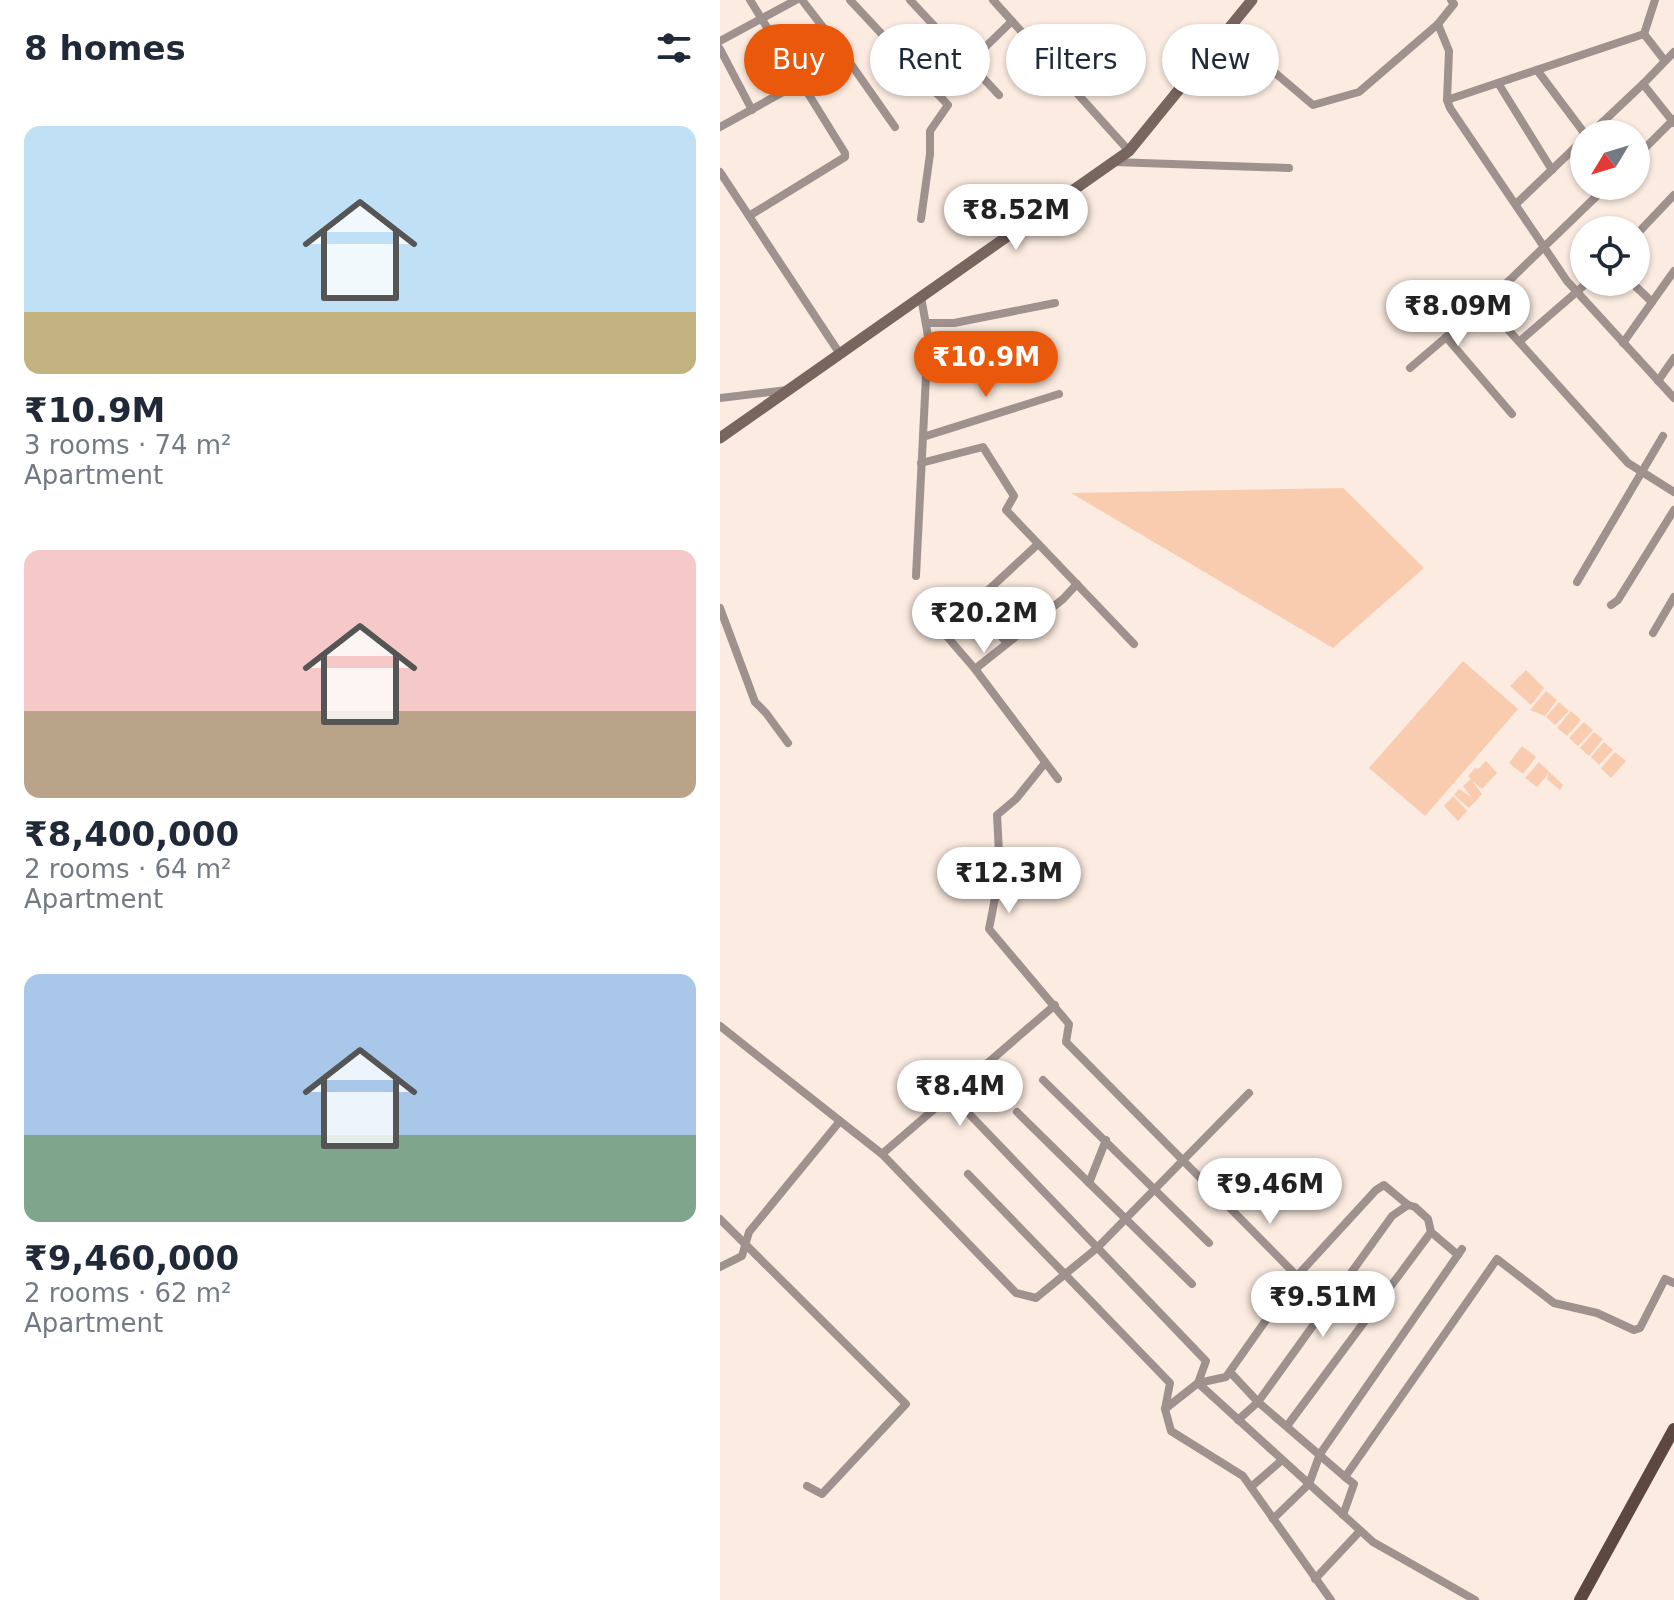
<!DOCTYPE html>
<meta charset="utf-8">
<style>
:root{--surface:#fff;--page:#f2f2f3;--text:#1f2937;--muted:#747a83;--accent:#ea580c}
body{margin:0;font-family:"DejaVu Sans",sans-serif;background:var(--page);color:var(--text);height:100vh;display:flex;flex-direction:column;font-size:30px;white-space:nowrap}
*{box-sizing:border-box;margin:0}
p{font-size:26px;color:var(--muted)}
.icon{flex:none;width:44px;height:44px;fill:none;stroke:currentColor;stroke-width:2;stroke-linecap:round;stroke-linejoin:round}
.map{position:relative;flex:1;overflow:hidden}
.sheet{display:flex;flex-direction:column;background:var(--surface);width:720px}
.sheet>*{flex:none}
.hud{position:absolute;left:24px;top:24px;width:760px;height:72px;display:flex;gap:16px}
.needle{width:52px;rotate:232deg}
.buttons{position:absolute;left:850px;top:120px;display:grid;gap:16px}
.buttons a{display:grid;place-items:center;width:80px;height:80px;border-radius:50%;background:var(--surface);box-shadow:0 2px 6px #0004;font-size:40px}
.price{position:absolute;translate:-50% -68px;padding:0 18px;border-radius:28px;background:#fff;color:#222;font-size:26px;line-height:52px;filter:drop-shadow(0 2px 4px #0008)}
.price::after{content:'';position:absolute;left:50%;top:48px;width:24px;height:18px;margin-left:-12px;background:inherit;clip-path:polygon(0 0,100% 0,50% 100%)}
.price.selected{background:var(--accent);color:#fff}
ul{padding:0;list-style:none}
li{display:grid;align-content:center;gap:16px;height:424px;padding:0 24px}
li span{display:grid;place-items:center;height:248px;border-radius:16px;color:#555}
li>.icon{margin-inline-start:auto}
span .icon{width:144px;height:144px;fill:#fffc;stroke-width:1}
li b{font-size:34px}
h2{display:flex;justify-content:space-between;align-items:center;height:96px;padding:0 24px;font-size:34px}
.tag{padding:0 28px;border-radius:36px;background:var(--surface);box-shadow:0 2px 6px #0004;font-size:28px;line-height:72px}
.tag.selected{background:var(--accent);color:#fff}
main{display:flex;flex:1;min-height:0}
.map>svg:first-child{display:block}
.green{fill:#faccaf}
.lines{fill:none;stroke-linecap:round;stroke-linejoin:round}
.street{stroke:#9f918d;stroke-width:8}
.secondary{stroke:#786560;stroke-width:11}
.primary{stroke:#5d4740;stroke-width:12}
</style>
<main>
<section class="sheet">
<h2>8 homes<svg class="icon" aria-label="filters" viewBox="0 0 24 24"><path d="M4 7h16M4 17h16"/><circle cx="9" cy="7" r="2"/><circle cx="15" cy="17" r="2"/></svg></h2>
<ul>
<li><span style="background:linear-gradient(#bfe0f5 75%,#c2b280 0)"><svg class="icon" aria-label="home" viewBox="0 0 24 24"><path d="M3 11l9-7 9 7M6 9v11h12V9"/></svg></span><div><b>₹10.9M</b><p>3 rooms · 74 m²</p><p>Apartment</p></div></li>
<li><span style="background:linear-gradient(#f6c9c9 65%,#b9a48a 0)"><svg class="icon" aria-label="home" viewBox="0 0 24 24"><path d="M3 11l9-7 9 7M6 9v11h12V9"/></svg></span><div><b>₹8,400,000</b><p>2 rooms · 64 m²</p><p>Apartment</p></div></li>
<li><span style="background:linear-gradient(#a9c7e8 65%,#7fa58c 0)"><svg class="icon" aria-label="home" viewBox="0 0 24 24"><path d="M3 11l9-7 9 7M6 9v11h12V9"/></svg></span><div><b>₹9,460,000</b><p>2 rooms · 62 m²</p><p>Apartment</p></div></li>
</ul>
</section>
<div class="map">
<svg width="954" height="1600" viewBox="0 0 954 1600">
<rect width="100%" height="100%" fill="#fbebe0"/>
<g class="green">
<polygon points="623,488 704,568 613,648 351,493"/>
<polygon points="743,661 798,709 705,816 649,768"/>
<polygon points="806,670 824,688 811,705 790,686"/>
<polygon points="826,691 837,700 825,716 810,710"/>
<polygon points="839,702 849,711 835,725 826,717"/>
<polygon points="851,711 861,720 847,736 837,728"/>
<polygon points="864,722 873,730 858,746 849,738"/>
<polygon points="874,732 883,739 869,756 860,748"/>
<polygon points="884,742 893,750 879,765 871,757"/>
<polygon points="802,746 816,757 803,774 789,763"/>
<polygon points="895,752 906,761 891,778 881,768"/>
<polygon points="766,761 777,773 762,789 752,781 762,794 749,808 734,795 739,789 752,798 743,786 751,779 748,776 755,768 758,769"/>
<polygon points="819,762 843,785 840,790 827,779 829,773 817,787 805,778"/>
<polygon points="733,796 747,811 738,821 724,806"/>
</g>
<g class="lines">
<g class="street">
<polyline points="130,0 228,105 210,131 210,154 201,219"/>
<polyline points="190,0 279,95"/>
<polyline points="273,0 409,151"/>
<polyline points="718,24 729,51 727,100 730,108 847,281 954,398"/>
<polyline points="506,31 593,105 639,92 718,24 734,4 731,0"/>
<polyline points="924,34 945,61"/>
<polyline points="0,41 76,0"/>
<polyline points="0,49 32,110"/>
<polyline points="954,52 923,84 954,123"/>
<polyline points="126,57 175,127"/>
<polyline points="817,70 865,134"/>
<polyline points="778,83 832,170"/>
<polyline points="217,94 292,21"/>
<polyline points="727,100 924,34 935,0"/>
<polyline points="0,127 126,57 82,0"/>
<polyline points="870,134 923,84"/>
<polyline points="916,157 954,119"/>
<polyline points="394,162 569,168"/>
<polyline points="0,172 120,354"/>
<polyline points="887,186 765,304 908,463 954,492"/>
<polyline points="796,204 864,139"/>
<polyline points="29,216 125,157 125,153 30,0"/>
<polyline points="916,235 954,195"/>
<polyline points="911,282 932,302"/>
<polyline points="206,323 234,323 335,303"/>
<polyline points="726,337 792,414"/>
<polyline points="800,341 868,282"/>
<polyline points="903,343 954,271"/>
<polyline points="690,368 765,304"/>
<polyline points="938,381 954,358"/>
<polyline points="0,398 67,390"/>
<polyline points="203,437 339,394"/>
<polyline points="201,463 263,447 294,496 286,510 414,644"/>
<polyline points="318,544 223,632 255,669 338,779"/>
<polyline points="196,576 208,336 201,297"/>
<polyline points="857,582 943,436"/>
<polyline points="254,605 286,642"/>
<polyline points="891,605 898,600 954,510"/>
<polyline points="0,608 35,702 46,713 68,743"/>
<polyline points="933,633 954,597"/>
<polyline points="255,669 343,599 357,584"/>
<polyline points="325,763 296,799 277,815 280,872 269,929 349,1024 346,1042 577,1276 506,1377 478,1383 445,1409"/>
<polyline points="0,1026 120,1121"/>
<polyline points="323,1080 489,1243"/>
<polyline points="232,1096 486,1361 478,1383 653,1542 755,1600"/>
<polyline points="297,1112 472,1284"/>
<polyline points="162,1154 335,1005"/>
<polyline points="248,1174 450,1383 445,1409 451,1431 523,1476 611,1600"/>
<polyline points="369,1183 386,1140"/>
<polyline points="0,1219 186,1404 102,1494 87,1486"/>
<polyline points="0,1267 22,1256 29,1232 120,1121 162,1154 296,1293 316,1298 377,1248 529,1093"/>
<polyline points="577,1276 656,1190 664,1185 688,1205 695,1207 708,1219 711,1232 738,1255"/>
<polyline points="510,1372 538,1402 518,1420"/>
<polyline points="567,1426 711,1232"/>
<polyline points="625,1477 538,1402 672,1216 688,1205"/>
<polyline points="531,1487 562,1460"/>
<polyline points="623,1515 634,1484 625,1477 777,1259 834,1303 877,1313 914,1330 920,1328 945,1279 954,1283"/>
<polyline points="553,1519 589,1484 600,1454 742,1249"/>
<polyline points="595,1579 640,1531"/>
</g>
<polyline class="secondary" points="0,438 409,151 532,0"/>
<polyline class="primary" points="860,1600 954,1429"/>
</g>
</svg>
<div class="buttons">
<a><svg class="needle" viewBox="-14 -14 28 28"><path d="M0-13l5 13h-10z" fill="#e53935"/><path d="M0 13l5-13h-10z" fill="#747a83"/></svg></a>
<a><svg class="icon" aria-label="locate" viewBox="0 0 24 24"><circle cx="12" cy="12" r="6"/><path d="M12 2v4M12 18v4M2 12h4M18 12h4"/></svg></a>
</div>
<b class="price" style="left:296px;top:252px">₹8.52M</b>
<b class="price" style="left:738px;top:348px">₹8.09M</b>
<b class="price selected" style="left:266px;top:399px">₹10.9M</b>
<b class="price" style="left:264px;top:655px">₹20.2M</b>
<b class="price" style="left:289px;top:915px">₹12.3M</b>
<b class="price" style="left:240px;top:1128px">₹8.4M</b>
<b class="price" style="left:550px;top:1226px">₹9.46M</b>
<b class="price" style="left:603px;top:1339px">₹9.51M</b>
<div class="hud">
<a class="tag selected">Buy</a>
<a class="tag">Rent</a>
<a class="tag">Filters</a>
<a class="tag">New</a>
</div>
</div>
</main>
